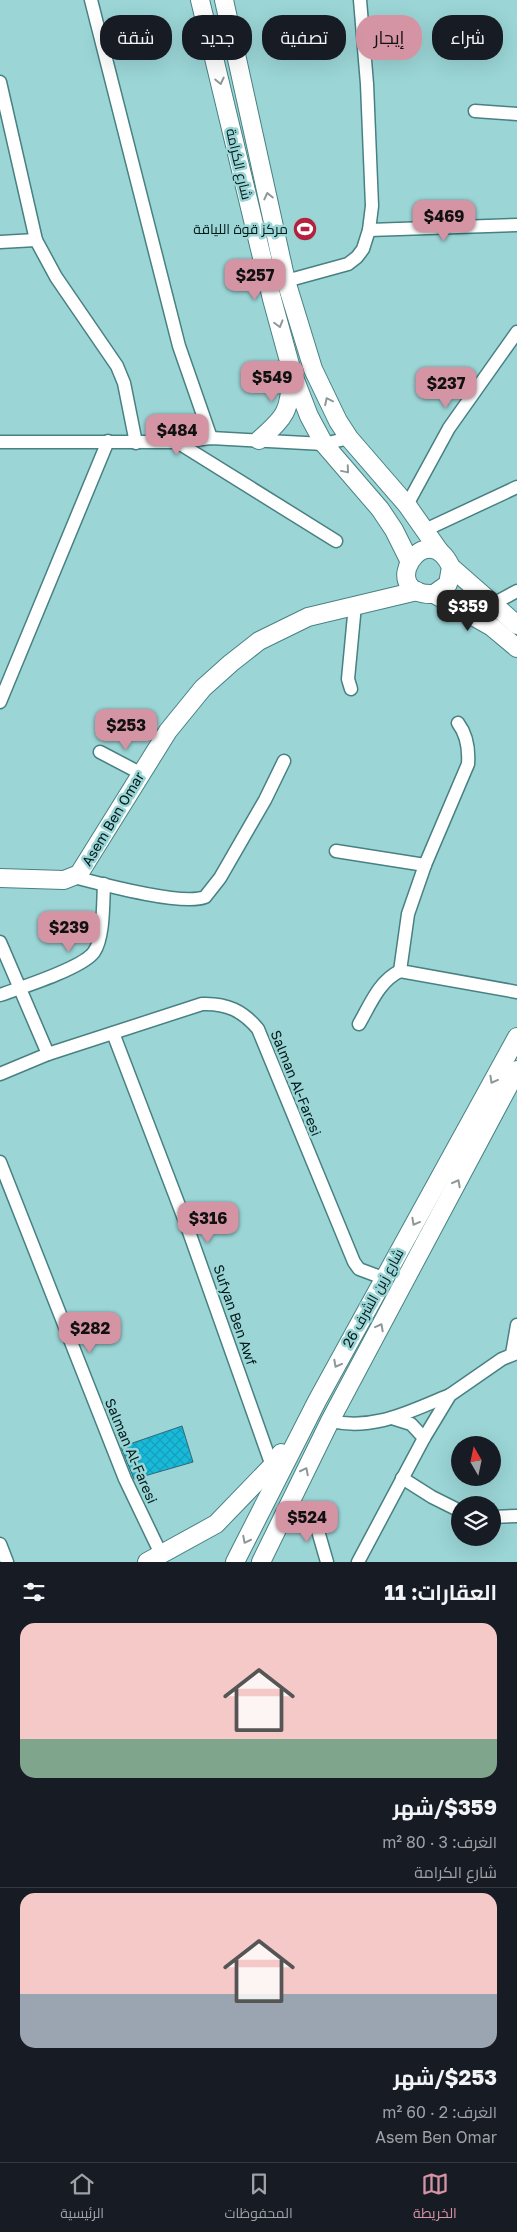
<!DOCTYPE html>
<html lang="ar">
<meta charset="utf-8">
<style>
:root{--surface:#171b24;--page:#20242c;--text:#f1f3f6;--muted:#9ea1a6;--line:#363941;--accent:#d594a4}
body{margin:0;font-family:"Golos Text",Cairo,sans-serif;background:var(--page);color:var(--text);direction:rtl;height:100vh;display:flex;flex-direction:column;font-size:19px;white-space:nowrap}
*{box-sizing:border-box;margin:0}
p{font-size:16px;color:var(--muted)}
.icon{flex:none;width:28px;height:28px;fill:none;stroke:currentColor;stroke-width:2;stroke-linecap:round;stroke-linejoin:round}
.map{position:relative;height:1562px;overflow:hidden;direction:ltr}
.panel{display:flex;flex-direction:column;background:var(--surface);flex:1}
.panel>*{flex:none}
.top-card{position:absolute;left:15px;top:15px;width:488px;height:45px;direction:rtl;display:flex;gap:10px}
.needle{width:32px;rotate:351deg}
.controls{position:absolute;left:451px;top:1436px;display:grid;gap:10px}
.controls a{display:grid;place-items:center;width:50px;height:50px;border-radius:50%;background:var(--surface);box-shadow:0 5px 20px #0002;font-size:25px}
.price{position:absolute;translate:-50% -42px;padding:0 11px;border-radius:10px;background:var(--accent);color:#111;font-size:16px;line-height:32px;filter:drop-shadow(0 1px 2px #0008)}
.price::after{content:'';position:absolute;left:50%;top:30px;width:15px;height:11px;margin-left:-8px;background:inherit;clip-path:polygon(0 0,100% 0,50% 100%)}
.price.selected{background:#222;color:#fff}
ul{padding:0;list-style:none}
li{display:grid;align-content:center;gap:10px;height:265px;padding:0 20px}
li+li{border-top:1px solid var(--line)}
li span{display:grid;place-items:center;height:155px;border-radius:15px;color:#555}
li>.icon{margin-inline-start:auto}
span .icon{width:90px;height:90px;fill:#fffc;stroke-width:1}
li b{font-size:21px}
h2{display:flex;justify-content:space-between;align-items:center;height:60px;padding:0 20px;font-size:21px}
.pill{padding:0 18px;border-radius:20px;background:var(--surface);box-shadow:0 5px 20px #0002;font-size:18px;line-height:45px}
.pill.selected{background:var(--accent);color:#111}
.tab-bar{display:flex;justify-content:space-around;align-items:center;height:70px;border-top:1px solid var(--line);background:var(--surface);font-size:14px;color:var(--muted)}
.tab-bar a{display:grid;justify-items:center;gap:2px}
.tab-bar .selected{color:var(--accent)}
.map>svg:first-child{display:block}
.building{fill:url(#building-cross-hatch);stroke:#336875}
.lines{fill:none;stroke-linecap:round;stroke-linejoin:round}
.street-casing{stroke:#488182;stroke-width:15}
.secondary-casing{stroke:#488182;stroke-width:20}
.street{stroke:#fff;stroke-width:12}
.secondary{stroke:#fff;stroke-width:18}
.oneway{stroke:#8e9898}
.labels{text-anchor:middle;stroke-width:5;stroke-linejoin:round;paint-order:stroke}
.street-label{font-size:14px;fill:#031a1b;stroke:#9bd5d6}
.poi-label{font-size:14px;fill:#031a1b;stroke:#9bd5d6;text-anchor:end}
</style>
<div class="map">
<svg width="517" height="1562" viewBox="0 0 517 1562">
<defs>
<pattern id="building-cross-hatch" width="8" height="8" patternUnits="userSpaceOnUse" patternTransform="scale(1.25)"><rect width="8" height="8" fill="#18bada"/><path d="M0 0l8 8M0 8l8-8" fill="none" stroke="#159fba"/></pattern>
</defs>
<rect width="100%" height="100%" fill="#9bd5d6"/>
<polygon class="building" points="182,1426 193,1462 134,1479 121,1447"/>
<g class="lines">
<g class="street-casing">
<g id="street">
<polyline points="91,0 179,346 211,438"/>
<polyline points="0,82 36,240 56,277 117,366 124,383 136,443"/>
<polyline points="475,111 517,114"/>
<polyline points="369,230 517,225"/>
<polyline points="0,242 36,240"/>
<polyline points="286,281 348,264 357,257 363,249 369,230 372,206 367,84 360,0"/>
<polyline points="0,442 177,442 211,438 324,444 349,438"/>
<polyline points="177,442 336,541"/>
<polyline points="407,505 449,428 517,332"/>
<polyline points="425,530 517,487"/>
<polyline points="493,604 517,591"/>
<polyline points="351,689 348,679 355,605"/>
<polyline points="0,702 108,441"/>
<path d="M458 723C467 735 469 750 468 764L425 865 408 914 400 971 517 992"/>
<polyline points="100,752 140,773"/>
<polyline points="336,851 425,865"/>
<path d="M74 877C101 884 182 906 205 897L220 878 265 800 284 761"/>
<polyline points="0,942 48,1054"/>
<path d="M0 995C20 988 83 968 94 952 104 938 103 902 104 884"/>
<path d="M359 1024C370 1005 379 981 400 971"/>
<polyline points="113,1033 188,1229 272,1466"/>
<path d="M0 1074 48 1054 202 1004C227 1003 243 1011 258 1029L354 1262 359 1269 383 1278"/>
<polyline points="0,1162 125,1479 161,1554"/>
<polyline points="512,1354 517,1325"/>
<polyline points="392,1418 411,1424 424,1438"/>
<path d="M330 1421C375 1431 410 1411 450 1395"/>
<polyline points="402,1478 432,1497 460,1511"/>
<polyline points="314,1517 327,1562"/>
<polyline points="492,1517 517,1516"/>
<polyline points="0,1544 7,1562"/>
<polyline points="358,1562 424,1438 450,1395 502,1359 517,1353"/>
</g>
</g>
<g class="secondary-casing">
<g id="secondary">
<polyline points="200,0 272,299 292,372 309,416 324,444 380,509 394,530 409,560"/>
<polyline points="224,0 286,281 313,369 338,421 349,438 407,505 440,552"/>
<path d="M259 440C288 415 288 412 292 375"/>
<path d="M451 567 448 584 434 594C374 596 426 513 451 567L517 625"/>
<polyline points="434,594 492,627 517,648"/>
<polyline points="0,878 64,880 79,874 168,731 203,688 231,663 259,641 308,617 417,591"/>
<polyline points="147,1562 216,1524 272,1466 281,1453"/>
<polyline points="235,1562 317,1401 517,1037"/>
<polyline points="261,1562 330,1421 517,1070"/>
</g>
</g>
<use href="#street" class="street"/>
<use href="#secondary" class="secondary"/>
</g>
<defs><path id="oneway-chevron" d="M-2-3.5L2.5 0L-2 3.5" fill="none" stroke-width="1.6" stroke-linecap="round" stroke-linejoin="round" transform="scale(1.25)"/></defs>
<g class="oneway">
<use href="#oneway-chevron" transform="translate(220 81) rotate(77)"/>
<use href="#oneway-chevron" transform="translate(268 196) rotate(-103)"/>
<use href="#oneway-chevron" transform="translate(279 324) rotate(74)"/>
<use href="#oneway-chevron" transform="translate(328 401) rotate(-116)"/>
<use href="#oneway-chevron" transform="translate(346 470) rotate(50)"/>
<use href="#oneway-chevron" transform="translate(493 1080) rotate(119)"/>
<use href="#oneway-chevron" transform="translate(457 1183) rotate(-62)"/>
<use href="#oneway-chevron" transform="translate(415 1222) rotate(119)"/>
<use href="#oneway-chevron" transform="translate(380 1327) rotate(-62)"/>
<use href="#oneway-chevron" transform="translate(337 1364) rotate(118)"/>
<use href="#oneway-chevron" transform="translate(305 1471) rotate(-63)"/>
<use href="#oneway-chevron" transform="translate(246 1540) rotate(117)"/>
</g>
<defs>
<g id="stadium-disc" transform="scale(1.25)"><circle r="9.5" fill="#b3213f" stroke="#9bd5d6"/><path d="M0-5a6.5 5 0 1 0 0 10a6.5 5 0 1 0 0-10ZM-3.5-1.8h7v3.6h-7Z" fill="#fff"/></g>
</defs>
<g fill-rule="evenodd">
<use href="#stadium-disc" x="305" y="229"/>
</g>
<g class="labels">
<g class="street-label">
<text transform="translate(239 164) rotate(77)" y="5">شارع الكرامة</text>
<text transform="translate(113 819) rotate(-59)" y="5">Asem Ben Omar</text>
<text transform="translate(296 1083) rotate(68)" y="5">Salman Al-Faresi</text>
<text transform="translate(373 1298) rotate(-61)" y="5">شارع زين الشرف 26</text>
<text transform="translate(235 1315) rotate(71)" y="5">Sufyan Ben Awf</text>
<text transform="translate(131 1451) rotate(67)" y="5">Salman Al-Faresi</text>
</g>
<g class="poi-label">
<text x="288" y="234">مركز قوة اللياقة</text>
</g>
</g>
</svg>
<div class="controls">
<a><svg class="needle" viewBox="-14 -14 28 28"><path d="M0-13l5 13h-10z" fill="#e53935"/><path d="M0 13l5-13h-10z" fill="#9ea1a6"/></svg></a>
<a><svg class="icon" aria-label="layers" viewBox="0 0 24 24"><path d="M12 4l9 5-9 5-9-5zM3 14l9 5 9-5"/></svg></a>
</div>
<b class="price" style="left:444px;top:242px">$469</b>
<b class="price" style="left:255px;top:301px">$257</b>
<b class="price" style="left:272px;top:403px">$549</b>
<b class="price" style="left:446px;top:409px">$237</b>
<b class="price" style="left:177px;top:456px">$484</b>
<b class="price selected" style="left:468px;top:632px">$359</b>
<b class="price" style="left:126px;top:751px">$253</b>
<b class="price" style="left:69px;top:953px">$239</b>
<b class="price" style="left:208px;top:1244px">$316</b>
<b class="price" style="left:90px;top:1354px">$282</b>
<b class="price" style="left:307px;top:1543px">$524</b>
<div class="top-card">
<a class="pill">شراء</a>
<a class="pill selected">إيجار</a>
<a class="pill">تصفية</a>
<a class="pill">جديد</a>
<a class="pill">شقة</a>
</div>
</div>
<section class="panel">
<h2>العقارات: 11<svg class="icon" aria-label="filters" viewBox="0 0 24 24"><path d="M4 7h16M4 17h16"/><circle cx="9" cy="7" r="2"/><circle cx="15" cy="17" r="2"/></svg></h2>
<ul>
<li><span style="background:linear-gradient(#f6c9c9 75%,#7fa58c 0)"><svg class="icon" aria-label="home" viewBox="0 0 24 24"><path d="M3 11l9-7 9 7M6 9v11h12V9"/></svg></span><div><b>$359/شهر</b><p>الغرف: 3 · 80 m²</p><p>شارع الكرامة</p></div></li>
<li><span style="background:linear-gradient(#f6c9c9 65%,#9aa5b1 0)"><svg class="icon" aria-label="home" viewBox="0 0 24 24"><path d="M3 11l9-7 9 7M6 9v11h12V9"/></svg></span><div><b>$253/شهر</b><p>الغرف: 2 · 60 m²</p><p>Asem Ben Omar</p></div></li>
</ul>
</section>
<nav class="tab-bar">
<a class="selected"><svg class="icon" aria-label="map" viewBox="0 0 24 24"><path d="M3 6l6-2 6 2 6-2v14l-6 2-6-2-6 2zM9 4v14M15 6v14"/></svg>الخريطة</a>
<a><svg class="icon" aria-label="saved" viewBox="0 0 24 24"><path d="M7 4h10v16l-5-4-5 4z"/></svg>المحفوظات</a>
<a><svg class="icon" aria-label="home" viewBox="0 0 24 24"><path d="M3 11l9-7 9 7M6 9v11h12V9"/></svg>الرئيسية</a>
</nav>
